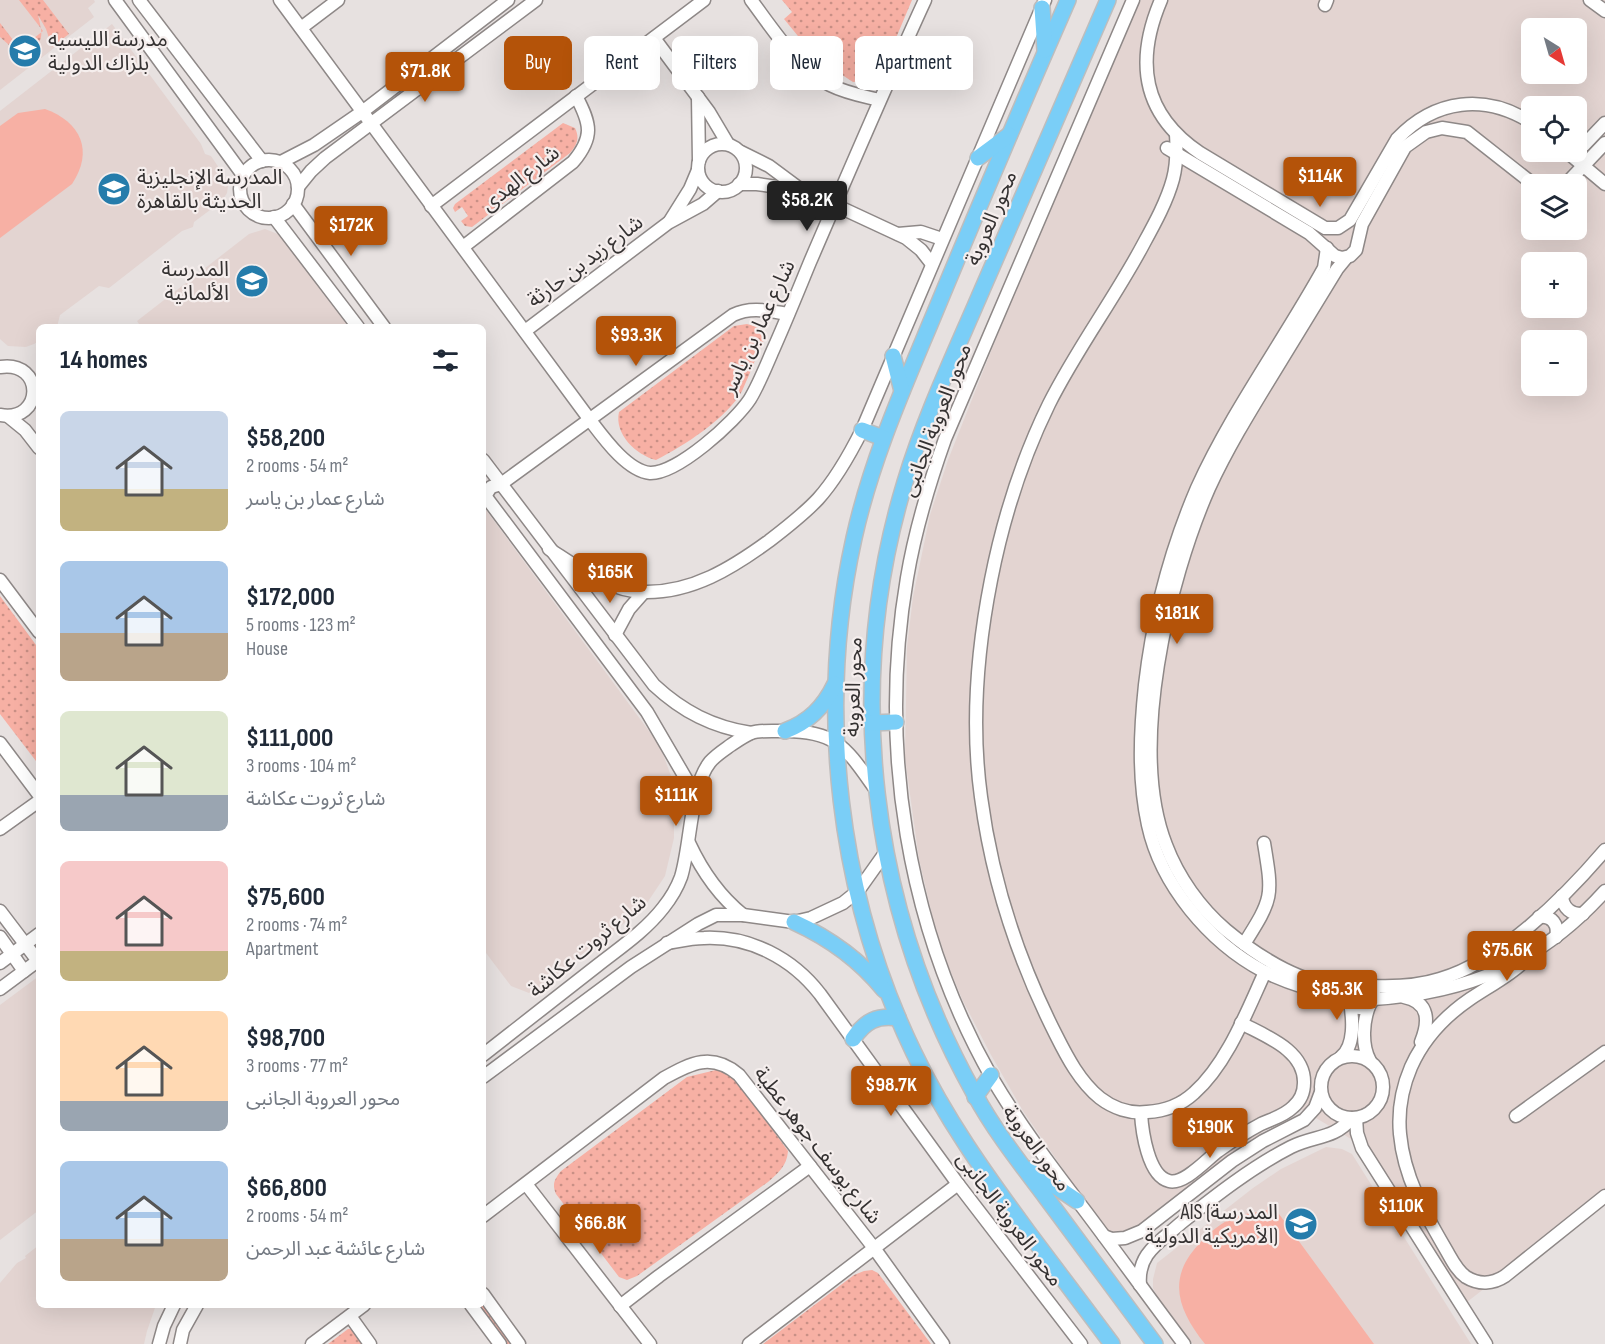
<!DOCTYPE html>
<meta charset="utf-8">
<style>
:root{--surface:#fff;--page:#f6f6f7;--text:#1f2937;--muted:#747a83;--accent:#b45309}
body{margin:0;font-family:"Sofia Sans Condensed","Noto Sans Arabic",sans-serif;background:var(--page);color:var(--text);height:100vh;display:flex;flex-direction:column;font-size:22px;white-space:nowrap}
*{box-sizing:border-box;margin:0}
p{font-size:20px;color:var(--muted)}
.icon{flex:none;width:33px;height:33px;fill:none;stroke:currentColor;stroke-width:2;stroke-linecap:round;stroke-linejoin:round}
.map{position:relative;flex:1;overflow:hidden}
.details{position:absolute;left:36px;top:324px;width:450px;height:984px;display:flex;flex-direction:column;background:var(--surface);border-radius:9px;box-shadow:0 6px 24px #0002}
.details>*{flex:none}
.guide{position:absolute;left:504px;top:36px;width:570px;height:54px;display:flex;gap:12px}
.needle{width:39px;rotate:143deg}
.fabs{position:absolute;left:1521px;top:18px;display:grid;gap:12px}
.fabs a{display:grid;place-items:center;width:66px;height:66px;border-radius:9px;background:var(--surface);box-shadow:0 6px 24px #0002;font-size:30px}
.price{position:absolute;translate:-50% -51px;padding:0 14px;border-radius:6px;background:var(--accent);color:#fff;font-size:20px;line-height:39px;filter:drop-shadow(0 2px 3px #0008)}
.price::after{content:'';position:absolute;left:50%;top:36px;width:18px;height:14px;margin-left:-9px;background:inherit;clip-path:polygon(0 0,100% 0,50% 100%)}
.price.active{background:#222;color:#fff}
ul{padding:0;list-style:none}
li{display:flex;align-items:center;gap:18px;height:150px;padding:0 24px}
li span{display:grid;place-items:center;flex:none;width:168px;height:120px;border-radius:9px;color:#555}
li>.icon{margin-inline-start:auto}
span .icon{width:72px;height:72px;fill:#fffc;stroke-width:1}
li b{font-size:26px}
h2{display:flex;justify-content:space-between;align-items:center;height:72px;padding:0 24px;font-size:26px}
.tag{padding:0 21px;border-radius:9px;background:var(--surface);box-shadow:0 6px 24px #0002;font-size:21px;line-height:54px}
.tag.active{background:var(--accent);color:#fff}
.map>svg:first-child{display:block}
.built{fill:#e3d4d1;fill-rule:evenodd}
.park{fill:#f7b0a4}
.garden{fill:url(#garden-dots)}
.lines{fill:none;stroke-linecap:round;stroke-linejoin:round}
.minor-casing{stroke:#8e8887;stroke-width:15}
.major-casing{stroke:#bebdbd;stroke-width:18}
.minor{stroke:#fff;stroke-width:12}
.major{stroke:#7acef7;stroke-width:15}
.labels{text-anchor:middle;stroke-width:4.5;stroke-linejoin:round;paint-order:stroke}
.poi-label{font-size:21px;fill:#353232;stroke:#f5eeed;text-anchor:start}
.street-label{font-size:21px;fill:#353232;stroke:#f5eeed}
</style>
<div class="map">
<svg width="1605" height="1344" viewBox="0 0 1605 1344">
<defs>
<pattern id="garden-dots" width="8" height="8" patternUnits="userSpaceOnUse" patternTransform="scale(1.5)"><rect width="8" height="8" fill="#f7b0a4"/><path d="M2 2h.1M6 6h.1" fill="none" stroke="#c99086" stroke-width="1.8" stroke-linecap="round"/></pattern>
</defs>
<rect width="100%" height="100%" fill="#e7e1e0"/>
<g class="built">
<polygon points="0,0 94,0 95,2 88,8 94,17 0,90"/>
<path d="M1141 0H1605V1195L1467 1302 1371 1151 1301 1109 1264 1131 1133 1231 1115 1235 1103 1227 1023 1111 991 1055 962 999 948 965 933 919 919 859 905 758 907 647 913 597 930 515 948 460 1018 283ZM1532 28H1576V74H1532ZM1532 106H1576V152H1532ZM1532 184H1576V230H1532ZM1532 262H1576V308H1532ZM1532 340H1576V386H1532Z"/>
<polygon points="112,24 201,144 205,154 211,156 225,177 228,186 227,193 222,201 194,222 193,227 182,231 109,288 99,286 60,315 57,327 39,327 39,341 34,344 26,347 8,346 0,339 0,111"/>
<polygon points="265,229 283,236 350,327 141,327 137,321 249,234"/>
<polygon points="483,506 660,746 674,784 674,838 665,876 643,909 537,989 529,993 511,986 483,949"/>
<polygon points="39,976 39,1210 0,1240 0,1005"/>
<polygon points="1326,1147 1342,1149 1352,1154 1471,1344 1193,1344 1157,1296 1153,1288 1153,1279 1157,1263 1253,1188 1281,1169"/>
<polygon points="39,1245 39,1305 156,1305 147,1331 144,1344 0,1344 0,1283 17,1263 26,1258 25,1256"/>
</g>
<g class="park">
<path d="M45 109C81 122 94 151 72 184L0 238V126L18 113Z"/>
<path d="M1271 1203 1374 1344H1205C1179 1311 1166 1280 1198 1245 1208 1234 1221 1222 1235 1217 1245 1213 1257 1213 1267 1210V1207Z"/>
</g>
<g class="garden">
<path d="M19 0H43L69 34 52 47 46 29 38 15C42 33 47 45 23 51L9 45 0 37V23L20 49 43 31Z"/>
<polygon points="782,0 912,0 883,69 863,81 853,82 816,58 784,19 792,12"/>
<path d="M563 123 575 128C580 138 577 145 570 153L472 227 465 226 461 221 468 216 462 207 455 212 453 208 455 204Z"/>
<path d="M747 324 757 327 763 334 764 340C756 356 750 374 742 391 727 418 684 446 656 460 636 455 614 434 619 412L734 326Z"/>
<polygon points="0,596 39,649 39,765 0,714"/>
<path d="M716 1070 725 1071 734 1077 788 1151C787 1166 778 1173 768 1182L637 1276 627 1280 619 1277 556 1194C552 1184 554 1180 561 1171L687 1077Z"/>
<polygon points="872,1270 878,1273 931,1344 763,1344 854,1275 864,1271"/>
<polygon points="483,1300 515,1344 506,1344 477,1305 483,1305"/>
<polygon points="348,1329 353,1329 367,1344 328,1344"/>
</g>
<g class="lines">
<g class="minor-casing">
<g id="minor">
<polyline points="115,0 243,175"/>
<polyline points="139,0 262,161"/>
<path d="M280 0 590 420C603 437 627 471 650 473 677 474 735 422 750 399 759 384 766 366 773 350 786 321 798 291 810 262 848 174 885 87 925 0"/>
<path d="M751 0C772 28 798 69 830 85 846 93 863 96 879 100"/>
<path d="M1133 0 945 439C929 484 915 530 907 578 878 747 907 928 992 1078 1019 1124 1051 1166 1083 1208 1117 1253 1150 1299 1184 1344"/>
<path d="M1161 0C1135 61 1142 114 1200 153L1325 228H1338L1350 220 1397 139C1435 99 1485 93 1532 123"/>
<polyline points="1590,0 1605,11"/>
<polyline points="1325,5 1327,0"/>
<polyline points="301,28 338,0"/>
<polyline points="654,38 709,112 728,144"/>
<polyline points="698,97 699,161"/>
<path d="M1176 134C1177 150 1177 164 1173 179 1167 201 1155 223 1144 243 1115 298 1077 348 1049 404 1022 459 1003 519 991 580 977 651 971 725 981 797 992 881 1018 960 1056 1035 1067 1057 1080 1082 1100 1098 1113 1108 1130 1114 1147 1112 1165 1111 1181 1105 1194 1093 1227 1064 1247 1011 1265 972"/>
<circle cx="722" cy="168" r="24"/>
<polyline points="1167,148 1309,233 1335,256 1342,258 1350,256 1356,250 1362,224 1405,147 1426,132 1442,128 1467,132 1533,184"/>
<polyline points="1576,149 1584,145 1605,123"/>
<polyline points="741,152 769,166 804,192"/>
<polyline points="1567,152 1605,184"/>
<circle cx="269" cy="189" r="29"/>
<polyline points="281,162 314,145 362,112 508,0"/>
<polyline points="739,184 757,184 791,189 835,205 906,238 921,250 932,264"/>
<polyline points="1566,184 1605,143"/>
<polyline points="298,187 311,171 325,158 536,0"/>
<polyline points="293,204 384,327"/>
<polyline points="431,206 704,0"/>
<polyline points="274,217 358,327"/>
<polyline points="670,221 690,189 698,170"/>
<polyline points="898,234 921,232 942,239"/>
<path d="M463 247 573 162C594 137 591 124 576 96"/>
<path d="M1327 248 1324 268C1283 342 1232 411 1197 488 1170 551 1153 616 1145 685 1140 732 1138 779 1148 825 1161 885 1209 942 1263 971 1287 983 1314 991 1341 997L1349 1002"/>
<path d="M1346 258 1337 269C1315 305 1293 341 1271 377 1249 413 1227 449 1209 488 1168 581 1128 748 1166 845 1178 877 1200 908 1226 930 1256 955 1310 992 1352 983"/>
<polyline points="525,331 668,223 703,204 718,191"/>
<path d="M0 367C45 360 44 423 0 415"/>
<polyline points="9,417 25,430 39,448"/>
<path d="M483 460 654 685C683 712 713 727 751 733"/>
<polyline points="483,493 647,712 696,796"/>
<path d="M485 496 491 487 501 484 733 315C751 306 769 311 788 314"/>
<path d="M549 549C577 567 609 591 644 592 692 593 732 568 769 541 786 528 803 515 818 499 836 479 850 454 862 430L1045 0"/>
<polyline points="0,580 39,632"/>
<polyline points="615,635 629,609 644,592"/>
<polyline points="0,743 39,795"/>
<polyline points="0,829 39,801"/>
<path d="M689 843C702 871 718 895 743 915"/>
<path d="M1562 896C1563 908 1571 915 1583 914"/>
<polyline points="0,911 38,961"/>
<path d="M1539 917C1552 915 1559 925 1556 937"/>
<polyline points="0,937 24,971"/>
<path d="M667 943C679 941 692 938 704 938 750 936 792 958 820 994L958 1184 1081 1344"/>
<path d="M1244 944C1273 898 1273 897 1264 843"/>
<path d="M1532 954C1514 973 1491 985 1470 999 1445 1016 1423 1040 1411 1067 1402 1088 1398 1112 1400 1134 1404 1177 1424 1212 1445 1248 1451 1258 1456 1270 1466 1277 1479 1285 1493 1284 1505 1276L1605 1196"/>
<polyline points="0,963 39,934"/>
<circle cx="1360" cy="994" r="14"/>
<path d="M1372 986C1395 987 1418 986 1440 979 1501 961 1564 898 1605 850"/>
<polyline points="0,989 39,960"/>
<path d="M1404 997C1430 1002 1429 1022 1421 1042"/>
<path d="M1373 999C1469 993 1540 963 1605 891"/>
<path d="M483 1055C521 1025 560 995 598 965 621 947 645 931 663 908 671 898 677 888 681 877 691 845 690 787 710 762 716 755 724 750 731 745 737 741 744 736 751 733 760 730 773 731 782 731 837 730 846 748 876 790"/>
<circle cx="1352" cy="1087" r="31"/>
<path d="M1341 1057C1355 1046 1353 1019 1350 1003"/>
<path d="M1370 1061C1361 1045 1363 1020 1370 1004"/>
<polyline points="483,1077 631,967 698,924 716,915 743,915 794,922 811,918 843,903 858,891 885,853"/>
<path d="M1141 1113C1142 1131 1148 1176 1169 1181 1184 1185 1206 1160 1218 1151 1232 1141 1246 1132 1261 1124 1272 1119 1284 1116 1293 1107 1300 1101 1304 1092 1304 1083 1305 1050 1265 1036 1241 1023"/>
<polyline points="1516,1116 1605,1052"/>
<polyline points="1356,1118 1357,1133 1362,1148 1486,1344"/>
<polyline points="526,1184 650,1344"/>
<path d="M483 1216 664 1078C691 1063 712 1052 739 1075L874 1248 943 1344"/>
<polyline points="1104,1236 1112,1239 1125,1238 1142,1231 1232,1161 1263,1141 1304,1120 1315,1108 1321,1092"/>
<path d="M1140 1285C1139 1274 1141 1264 1147 1255 1156 1242 1170 1233 1181 1223 1215 1196 1252 1167 1291 1147 1315 1135 1333 1140 1352 1118"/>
<polyline points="483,1294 519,1344"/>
<polyline points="471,1305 500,1344"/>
<polyline points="620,1306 659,1276 810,1166"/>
<polyline points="350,1316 370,1344"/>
<polyline points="159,1344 164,1326 174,1305"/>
<polyline points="180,1344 183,1330 197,1305"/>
<polyline points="312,1344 364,1305"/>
<polyline points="749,1344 958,1184"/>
</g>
</g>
<g class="major-casing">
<g id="major">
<path d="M1068 0C1022 105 977 211 933 317 903 389 871 461 854 538 816 709 838 896 914 1053 945 1118 986 1175 1028 1232 1056 1269 1084 1307 1112 1344"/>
<path d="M1108 0C1066 97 1024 194 982 290 955 353 925 416 905 482 843 686 870 907 974 1093 994 1130 1020 1163 1045 1196 1082 1245 1118 1295 1155 1344"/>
<polyline points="1042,8 1045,50"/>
<polyline points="978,158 1009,135"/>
<polyline points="893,356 902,391"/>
<polyline points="862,430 883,438"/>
<polyline points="871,723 896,722"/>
<path d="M785 731C809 722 824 707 835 684"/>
<path d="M794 922C829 938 860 960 884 990"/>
<path d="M853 1039C865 1021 877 1015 898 1018"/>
<polyline points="975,1097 991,1075"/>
<polyline points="1030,1169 1077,1201"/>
</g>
</g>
<use href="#minor" class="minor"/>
<use href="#major" class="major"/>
</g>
<defs>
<g id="school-disc" transform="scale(1.725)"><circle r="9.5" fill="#257cab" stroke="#f5eeed"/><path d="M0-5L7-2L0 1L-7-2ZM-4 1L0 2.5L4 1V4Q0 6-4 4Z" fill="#fff"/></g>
</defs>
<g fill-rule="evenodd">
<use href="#school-disc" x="25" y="51"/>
<use href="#school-disc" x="114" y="189"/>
<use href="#school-disc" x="252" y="281"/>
<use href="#school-disc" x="1301" y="1224"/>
</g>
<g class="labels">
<g class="poi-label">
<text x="48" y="46">مدرسة الليسيه<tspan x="48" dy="24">بلزاك الدولية</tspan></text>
<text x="137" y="184">المدرسة الإنجليزية<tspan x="137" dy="24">الحديثة بالقاهرة</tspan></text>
<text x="229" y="276" text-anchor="end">المدرسة<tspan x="229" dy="24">الألمانية</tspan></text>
<text x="1278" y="1219" text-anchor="end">AIS (المدرسة<tspan x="1278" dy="24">الأمريكية الدولية)</tspan></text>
</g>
<g class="street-label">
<text transform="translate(520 178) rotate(-38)" y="7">شارع الهدى</text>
<text transform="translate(991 218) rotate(-67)" y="7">محور العروبة</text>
<text transform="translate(585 261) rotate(-37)" y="7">شارع زيد بن حارثة</text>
<text transform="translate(758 327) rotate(-65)" y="7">شارع عمار بن ياسر</text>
<text transform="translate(936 420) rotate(-69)" y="7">محور العروبة الجانبى</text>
<text transform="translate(853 687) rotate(-88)" y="7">محور العروبة</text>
<text transform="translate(587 946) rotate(-40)" y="7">شارع ثروت عكاشة</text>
<text transform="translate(818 1145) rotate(52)" y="7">شارع يوسف جوهر عطية</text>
<text transform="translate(1037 1148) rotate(54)" y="7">محور العروبة</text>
<text transform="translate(1010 1219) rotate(53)" y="7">محور العروبة الجانبى</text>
</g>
</g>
</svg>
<div class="fabs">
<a><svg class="needle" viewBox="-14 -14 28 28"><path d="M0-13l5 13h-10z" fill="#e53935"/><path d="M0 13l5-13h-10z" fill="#747a83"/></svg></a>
<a><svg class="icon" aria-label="locate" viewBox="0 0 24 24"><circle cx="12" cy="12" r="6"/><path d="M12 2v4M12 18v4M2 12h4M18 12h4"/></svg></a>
<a><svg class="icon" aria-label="layers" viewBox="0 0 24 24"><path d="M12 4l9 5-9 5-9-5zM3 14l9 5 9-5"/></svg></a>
<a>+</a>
<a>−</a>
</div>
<b class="price" style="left:425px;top:103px">$71.8K</b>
<b class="price" style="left:1320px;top:208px">$114K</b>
<b class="price active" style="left:807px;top:232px">$58.2K</b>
<b class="price" style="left:351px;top:257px">$172K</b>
<b class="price" style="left:636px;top:367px">$93.3K</b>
<b class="price" style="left:610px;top:604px">$165K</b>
<b class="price" style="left:1177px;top:645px">$181K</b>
<b class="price" style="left:676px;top:827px">$111K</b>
<b class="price" style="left:1507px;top:982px">$75.6K</b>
<b class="price" style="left:1337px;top:1021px">$85.3K</b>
<b class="price" style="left:891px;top:1117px">$98.7K</b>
<b class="price" style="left:1210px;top:1159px">$190K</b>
<b class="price" style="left:1401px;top:1238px">$110K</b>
<b class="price" style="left:600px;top:1255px">$66.8K</b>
<div class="guide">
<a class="tag active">Buy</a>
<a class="tag">Rent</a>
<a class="tag">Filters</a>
<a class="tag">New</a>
<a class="tag">Apartment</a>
</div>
<section class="details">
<h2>14 homes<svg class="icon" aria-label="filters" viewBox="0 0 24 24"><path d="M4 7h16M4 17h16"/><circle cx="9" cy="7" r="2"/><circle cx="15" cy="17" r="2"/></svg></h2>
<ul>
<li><span style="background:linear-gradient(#c9d6e8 65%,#c2b280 0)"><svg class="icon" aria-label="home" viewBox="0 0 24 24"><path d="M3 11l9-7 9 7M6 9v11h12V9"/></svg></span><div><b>$58,200</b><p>2 rooms · 54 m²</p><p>شارع عمار بن ياسر</p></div></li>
<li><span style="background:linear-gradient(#a9c7e8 60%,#b9a48a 0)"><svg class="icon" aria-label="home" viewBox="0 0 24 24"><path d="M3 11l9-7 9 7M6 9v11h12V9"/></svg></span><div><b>$172,000</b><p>5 rooms · 123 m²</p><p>House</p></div></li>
<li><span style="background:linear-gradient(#dfe7d0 70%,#9aa5b1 0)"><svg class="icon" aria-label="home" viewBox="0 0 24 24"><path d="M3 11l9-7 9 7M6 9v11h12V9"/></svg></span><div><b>$111,000</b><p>3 rooms · 104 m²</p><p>شارع ثروت عكاشة</p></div></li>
<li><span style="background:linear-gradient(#f6c9c9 75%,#c2b280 0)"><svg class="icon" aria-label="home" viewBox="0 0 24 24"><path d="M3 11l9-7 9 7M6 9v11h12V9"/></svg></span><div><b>$75,600</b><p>2 rooms · 74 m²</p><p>Apartment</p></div></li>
<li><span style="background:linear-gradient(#ffd9b3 75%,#9aa5b1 0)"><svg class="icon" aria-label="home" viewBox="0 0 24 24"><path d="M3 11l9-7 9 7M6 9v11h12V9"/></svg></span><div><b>$98,700</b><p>3 rooms · 77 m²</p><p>محور العروبة الجانبى</p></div></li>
<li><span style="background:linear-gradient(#a9c7e8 65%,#b9a48a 0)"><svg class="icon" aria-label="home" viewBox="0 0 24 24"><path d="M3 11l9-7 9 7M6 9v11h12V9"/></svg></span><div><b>$66,800</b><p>2 rooms · 54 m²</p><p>شارع عائشة عبد الرحمن</p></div></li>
</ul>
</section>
</div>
